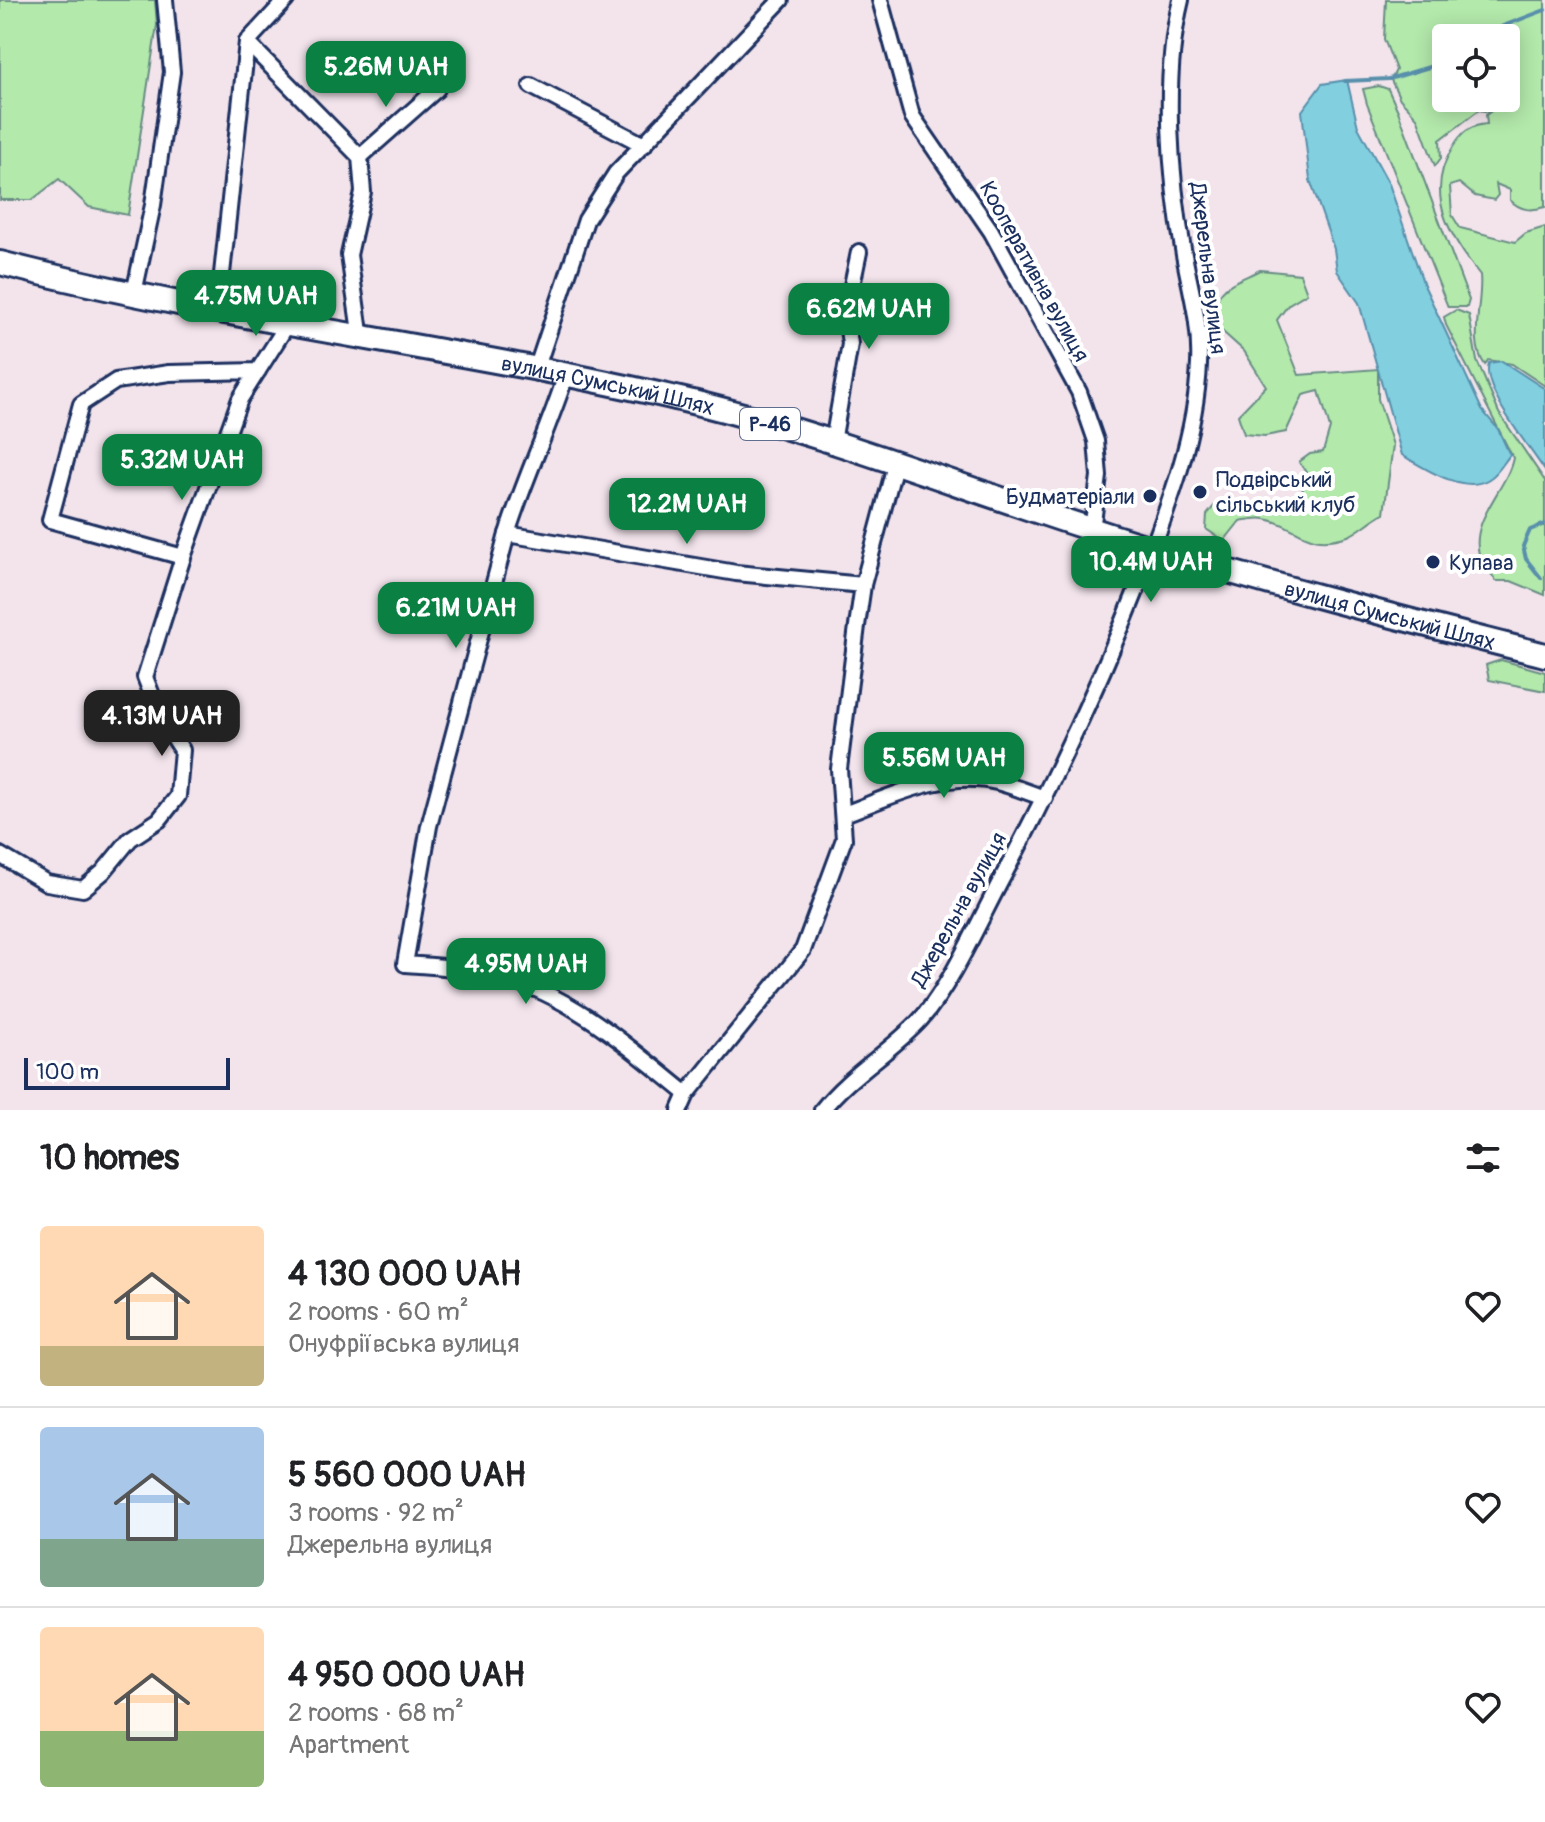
<!DOCTYPE html>
<meta charset="utf-8">
<style>
:root{--surface:#fff;--page:#f2f2f2;--text:#202124;--muted:#757577;--line:#e0e0e0;--accent:#0b8043}
body{margin:0;font-family:Pangolin,sans-serif;background:var(--page);color:var(--text);height:100vh;display:flex;flex-direction:column;font-size:30px;white-space:nowrap}
*{box-sizing:border-box;margin:0}
p{font-size:26px;color:var(--muted)}
.icon{flex:none;width:44px;height:44px;fill:none;stroke:currentColor;stroke-width:2;stroke-linecap:round;stroke-linejoin:round}
.map{position:relative;height:1110px;overflow:hidden}
.side{display:flex;flex-direction:column;background:var(--surface);flex:1}
.side>*{flex:none}
.tools{position:absolute;left:1432px;top:24px;display:grid;gap:16px}
.tools a{display:grid;place-items:center;width:88px;height:88px;border-radius:8px;background:var(--surface);box-shadow:0 4px 20px #0003;font-size:40px}
.scale{position:absolute;left:24px;bottom:20px;width:206px;box-sizing:border-box;padding-left:8px;border:4px solid #1b2f5e;border-top:0;font-size:22px;line-height:28px;white-space:nowrap;color:#1b2f5e;-webkit-text-stroke:6px #fff;paint-order:stroke}
.price{position:absolute;translate:-50% -68px;padding:0 18px;border-radius:16px;background:var(--accent);color:#fff;font-size:26px;line-height:52px;filter:drop-shadow(0 2px 4px #0008)}
.price::after{content:'';position:absolute;left:50%;top:48px;width:24px;height:18px;margin-left:-12px;background:inherit;clip-path:polygon(0 0,100% 0,50% 100%)}
.price.selected{background:#222;color:#fff}
ul{padding:0;list-style:none}
li{display:flex;align-items:center;gap:24px;height:200px;padding:0 40px}
li+li{border-top:2px solid var(--line)}
li span{display:grid;place-items:center;flex:none;width:224px;height:160px;border-radius:8px;color:#555}
li>.icon{margin-inline-start:auto}
span .icon{width:96px;height:96px;fill:#fffc;stroke-width:1}
li b{font-size:34px}
h2{display:flex;justify-content:space-between;align-items:center;height:96px;padding:0 40px;font-size:34px}
.map>svg:first-child{display:block}
.green{fill:#b3e9ab;stroke:#678c84;stroke-width:2;fill-rule:evenodd}
.water{fill:#81cfdf;stroke:#588fab;stroke-width:2}
.lines{fill:none;stroke-linecap:round;stroke-linejoin:round}
.stream{stroke:#588fab;stroke-width:4}
.minor-casing{stroke:#1b2f5e;stroke-width:20}
.primary-casing{stroke:#1b2f5e;stroke-width:28}
.minor{stroke:#fff;stroke-width:14}
.primary{stroke:#fff;stroke-width:22}
.poi-dot{fill:#1b2f5e;stroke:#fff;stroke-width:3}
.labels{text-anchor:middle;stroke-width:8;stroke-linejoin:round;paint-order:stroke}
.shield{fill:#fff;stroke:#5f6d8e;stroke-width:2}
.shield-label{font-size:20px;font-weight:bold;fill:#1b2f5e}
.street-label{font-size:22px;fill:#1b2f5e;stroke:#fff}
.poi-label{font-size:22px;fill:#1b2f5e;stroke:#fff;text-anchor:start}
</style>
<div class="map">
<svg width="1545" height="1110" viewBox="0 0 1545 1110">
<rect width="100%" height="100%" fill="#f3e4ec"/>
<filter id="ink" filterUnits="userSpaceOnUse"><feTurbulence type="fractalNoise" baseFrequency=".0125" numOctaves="2"/><feDisplacementMap in="SourceGraphic" scale="16" xChannelSelector="R" yChannelSelector="G"/><feConvolveMatrix kernelMatrix="1 2 1 2 8 2 1 2 1" color-interpolation-filters="sRGB"/></filter>
<g filter="url(#ink)">
<g class="green">
<polygon points="0,0 155,0 157,25 128,215 89,207 59,179 32,200 0,200"/>
<path d="M1386 0H1545V207C1531 211 1521 211 1510 200V190L1496 184 1498 195 1494 200 1475 196 1459 183 1450 186 1452 215 1460 228 1515 242 1526 233 1545 227V386L1512 364 1488 360 1485 365C1468 343 1483 301 1480 275 1450 237 1423 194 1453 147 1461 133 1470 125 1487 124L1486 115 1490 112 1479 110 1440 140 1441 158 1435 166 1417 117 1400 99 1391 80 1396 70 1384 39ZM1446 38H1506V98H1446Z"/>
<polygon points="1379,86 1388,89 1398,111 1469,300 1467,307 1448,307 1367,104 1363,89"/>
<path d="M1260 270 1300 274 1307 293 1289 304 1277 320 1299 375 1378 369V399L1393 445 1384 513C1372 519 1357 533 1348 536 1305 550 1299 525 1265 519 1258 517 1247 520 1240 521L1224 541 1206 529 1207 515 1218 501 1233 499C1253 513 1274 510 1298 506L1307 474 1299 462 1310 454 1323 452 1330 428 1319 391 1303 395 1286 432 1265 436 1244 434 1238 415 1266 386 1244 351 1214 324C1213 285 1230 285 1260 270Z"/>
<path d="M1456 310 1469 315 1477 361 1499 413 1545 481V595L1511 581H1496C1491 573 1481 562 1479 554 1470 519 1507 489 1513 458L1446 325 1444 317Z"/>
<polygon points="1501,660 1545,672 1545,691 1489,680 1486,665"/>
</g>
<g class="water">
<path d="M1347 80 1358 127 1389 184 1424 285 1482 410 1498 429 1510 455C1504 462 1498 474 1489 479 1464 495 1424 468 1402 455L1359 303 1337 271 1334 249 1310 180 1302 111 1322 84Z"/>
<path d="M1502 361 1545 389V471C1531 448 1480 389 1489 363Z"/>
</g>
<g class="lines">
<g class="stream">
<polyline points="1485,38 1503,26 1545,10"/>
<polyline points="1345,81 1389,79 1446,62"/>
<polyline points="1541,578 1526,559 1523,546 1530,530 1545,524"/>
</g>
<g class="minor-casing">
<g id="minor">
<polyline points="880,0 912,116 991,231 1079,392 1096,441 1099,476 1092,530"/>
<polyline points="247,42 360,157 363,192 349,255 361,339"/>
<polyline points="247,42 286,0"/>
<polyline points="531,86 644,145"/>
<polyline points="360,157 437,89"/>
<polyline points="134,293 153,205 172,72 165,0"/>
<polyline points="218,311 247,42"/>
<polyline points="536,370 586,220 616,173 781,0"/>
<polyline points="258,371 169,373 116,381 81,404 50,520 183,557 240,399 287,325"/>
<path d="M566 375C548 430 524 480 507 534L429 826 405 964C436 966 471 968 502 977 573 996 631 1049 687 1094"/>
<polyline points="833,442 850,344 846,314 859,252"/>
<polyline points="507,534 736,573 863,585"/>
<path d="M844 814C892 796 945 769 997 782 1013 786 1029 793 1045 798"/>
<polyline points="0,855 47,883 83,889 103,872 130,839 159,820 178,796 182,750 160,716 145,677 183,557"/>
<polyline points="680,1110 687,1094 803,950 844,839 839,769 857,626 863,585 896,461"/>
<path d="M822 1110C850 1074 891 1052 921 1019 950 986 977 926 998 886 1052 785 1100 683 1142 576 1168 508 1196 437 1199 364 1201 326 1191 292 1184 255 1170 178 1162 77 1181 0"/>
</g>
</g>
<g class="primary-casing">
<g id="primary">
<path id="s1" d="M0 263C226 321 458 347 684 400 825 433 959 487 1097 531 1244 579 1395 617 1545 655"/>
</g>
</g>
<use href="#minor" class="minor"/>
<use href="#primary" class="primary"/>
</g>
</g>
<g class="poi-dot">
<circle cx="1200" cy="492" r="8"/>
<circle cx="1150" cy="496" r="8"/>
<circle cx="1433" cy="562" r="8"/>
</g>
<g class="labels">
<rect class="shield" x="740" y="408" width="60" height="32" rx="6"/>
<g class="shield-label">
<text x="770" y="431">Р-46</text>
</g>
<g class="street-label">
<text transform="translate(1209 268) rotate(83)" y="8">Джерельна вулиця</text>
<text transform="translate(1035 271) rotate(61)" y="8">Кооперативна вулиця</text>
<text dy="8" stroke="none"><textPath href="#s1" startOffset="620">вулиця Сумський Шлях</textPath></text>
<text dy="8" stroke="none"><textPath href="#s1" startOffset="1436">вулиця Сумський Шлях</textPath></text>
<text transform="translate(958 909) rotate(-61)" y="8">Джерельна вулиця</text>
</g>
<g class="poi-label">
<text x="1216" y="487">Подвірський<tspan x="1216" dy="25">сільський клуб</tspan></text>
<text x="1134" y="504" text-anchor="end">Будматеріали</text>
<text x="1449" y="570">Купава</text>
</g>
</g>
</svg>
<div class="tools">
<a><svg class="icon" aria-label="locate" viewBox="0 0 24 24"><circle cx="12" cy="12" r="6"/><path d="M12 2v4M12 18v4M2 12h4M18 12h4"/></svg></a>
</div>
<div class="scale">100 m</div>
<b class="price" style="left:386px;top:109px">5.26M UAH</b>
<b class="price" style="left:256px;top:338px">4.75M UAH</b>
<b class="price" style="left:869px;top:351px">6.62M UAH</b>
<b class="price" style="left:182px;top:502px">5.32M UAH</b>
<b class="price" style="left:687px;top:546px">12.2M UAH</b>
<b class="price" style="left:1151px;top:604px">10.4M UAH</b>
<b class="price" style="left:456px;top:650px">6.21M UAH</b>
<b class="price selected" style="left:162px;top:758px">4.13M UAH</b>
<b class="price" style="left:944px;top:800px">5.56M UAH</b>
<b class="price" style="left:526px;top:1006px">4.95M UAH</b>
</div>
<section class="side">
<h2>10 homes<svg class="icon" aria-label="filters" viewBox="0 0 24 24"><path d="M4 7h16M4 17h16"/><circle cx="9" cy="7" r="2"/><circle cx="15" cy="17" r="2"/></svg></h2>
<ul>
<li><span style="background:linear-gradient(#ffd9b3 75%,#c2b280 0)"><svg class="icon" aria-label="home" viewBox="0 0 24 24"><path d="M3 11l9-7 9 7M6 9v11h12V9"/></svg></span><div><b>4 130 000 UAH</b><p>2 rooms · 60 m²</p><p>Онуфріївська вулиця</p></div><svg class="icon" aria-label="heart" viewBox="0 0 24 24"><path d="M12 20l-8-8c-3-5 5-10 8-4 3-6 11-1 8 4z"/></svg></li>
<li><span style="background:linear-gradient(#a9c7e8 70%,#7fa58c 0)"><svg class="icon" aria-label="home" viewBox="0 0 24 24"><path d="M3 11l9-7 9 7M6 9v11h12V9"/></svg></span><div><b>5 560 000 UAH</b><p>3 rooms · 92 m²</p><p>Джерельна вулиця</p></div><svg class="icon" aria-label="heart" viewBox="0 0 24 24"><path d="M12 20l-8-8c-3-5 5-10 8-4 3-6 11-1 8 4z"/></svg></li>
<li><span style="background:linear-gradient(#ffd9b3 65%,#8fb573 0)"><svg class="icon" aria-label="home" viewBox="0 0 24 24"><path d="M3 11l9-7 9 7M6 9v11h12V9"/></svg></span><div><b>4 950 000 UAH</b><p>2 rooms · 68 m²</p><p>Apartment</p></div><svg class="icon" aria-label="heart" viewBox="0 0 24 24"><path d="M12 20l-8-8c-3-5 5-10 8-4 3-6 11-1 8 4z"/></svg></li>
</ul>
</section>
